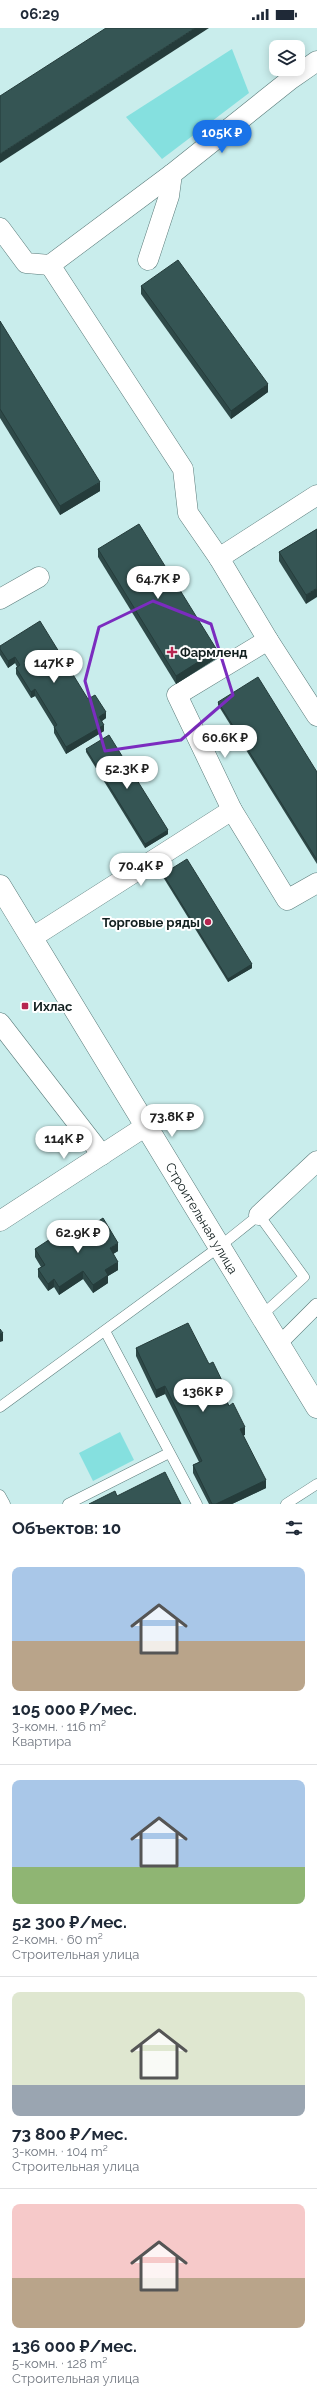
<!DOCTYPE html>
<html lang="ru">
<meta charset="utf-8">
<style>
:root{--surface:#fff;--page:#f2f2f3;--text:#1f2937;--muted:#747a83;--line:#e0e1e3;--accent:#1a73e8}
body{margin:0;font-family:Raleway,sans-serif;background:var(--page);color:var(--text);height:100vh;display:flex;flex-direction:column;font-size:15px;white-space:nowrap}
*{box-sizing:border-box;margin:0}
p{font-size:13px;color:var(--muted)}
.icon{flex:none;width:22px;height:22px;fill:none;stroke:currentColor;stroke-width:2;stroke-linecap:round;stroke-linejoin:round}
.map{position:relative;height:1476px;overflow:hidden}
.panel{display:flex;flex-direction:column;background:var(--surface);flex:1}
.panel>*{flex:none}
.buttons{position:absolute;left:269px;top:12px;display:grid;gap:8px}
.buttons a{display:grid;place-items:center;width:36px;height:36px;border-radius:8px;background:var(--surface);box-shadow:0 2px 10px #0003;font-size:20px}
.price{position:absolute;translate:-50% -34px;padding:0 9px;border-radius:14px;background:#fff;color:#222;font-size:13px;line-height:26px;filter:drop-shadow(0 1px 2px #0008)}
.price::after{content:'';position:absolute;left:50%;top:24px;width:12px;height:9px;margin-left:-6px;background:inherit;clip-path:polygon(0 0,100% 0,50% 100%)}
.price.on{background:var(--accent);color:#fff}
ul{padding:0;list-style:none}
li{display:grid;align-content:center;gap:8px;height:212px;padding:0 12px}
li+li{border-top:1px solid var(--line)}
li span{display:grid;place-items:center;height:124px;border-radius:8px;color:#555}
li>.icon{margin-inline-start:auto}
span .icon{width:72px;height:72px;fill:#fffc;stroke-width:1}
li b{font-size:17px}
h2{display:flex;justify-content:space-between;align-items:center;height:48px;padding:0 12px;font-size:17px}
.status{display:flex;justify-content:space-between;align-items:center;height:28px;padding:0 20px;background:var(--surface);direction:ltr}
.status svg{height:11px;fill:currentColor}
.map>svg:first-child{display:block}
.green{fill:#85e0df}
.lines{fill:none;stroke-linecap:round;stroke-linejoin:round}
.service-casing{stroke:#5a7b7a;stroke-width:11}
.pedestrian-casing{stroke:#5a7b7a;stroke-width:16}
.minor-casing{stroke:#5a7b7a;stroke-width:21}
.tertiary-casing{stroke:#5a7b7a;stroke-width:23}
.service{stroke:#fff;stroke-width:10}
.pedestrian{stroke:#fff;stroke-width:15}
.minor{stroke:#fff;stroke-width:20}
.tertiary{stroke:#fff;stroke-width:22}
.wall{fill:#2e4948}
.shaded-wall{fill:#253c3b}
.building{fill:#355554;stroke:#253c3b}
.marked{fill:none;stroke:#7b2cbf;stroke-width:3;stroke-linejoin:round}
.poi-dot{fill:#b6254f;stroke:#fff;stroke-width:1.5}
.labels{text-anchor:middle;stroke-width:4;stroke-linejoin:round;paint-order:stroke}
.poi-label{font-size:13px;font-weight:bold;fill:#132020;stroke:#fff;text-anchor:start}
.street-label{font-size:13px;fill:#132020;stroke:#fff}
</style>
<div class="status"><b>06:29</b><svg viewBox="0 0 49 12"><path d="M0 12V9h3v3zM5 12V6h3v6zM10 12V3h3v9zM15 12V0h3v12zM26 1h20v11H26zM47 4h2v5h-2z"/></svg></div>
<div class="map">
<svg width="317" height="1476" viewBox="0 0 317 1476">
<rect width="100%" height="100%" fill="#c9edec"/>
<g class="green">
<polygon points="232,21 249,65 162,131 126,89"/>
<polygon points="120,1404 134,1432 93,1453 79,1425"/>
</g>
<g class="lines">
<g class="service-casing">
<g id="service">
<polyline points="105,1303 197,1476"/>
<polyline points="0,1379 219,1219 259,1187 304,1249 261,1288"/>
<polyline points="0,1467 5,1476"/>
<polyline points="68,1476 169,1425"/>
<polyline points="286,1476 317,1456"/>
</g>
</g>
<g class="pedestrian-casing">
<polyline id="pedestrian" points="279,1316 317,1278"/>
</g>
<g class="minor-casing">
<g id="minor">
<polyline points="172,146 50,237 183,441 188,485 219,530"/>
<polyline points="0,200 26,235 50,237"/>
<polyline points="148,232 169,168 172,146 291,51 317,33"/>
<polyline points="317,467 219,530 268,612 317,688"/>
<polyline points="0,571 39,549"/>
<polyline points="268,612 177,667 232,782 287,872 317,855"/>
<polyline points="33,909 232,782"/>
<polyline points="0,995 102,1127"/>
<polyline points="259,1187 317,1133"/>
<polyline points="0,1193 146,1098"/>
</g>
</g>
<g class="tertiary-casing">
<polyline id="tertiary" points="0,858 317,1379"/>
</g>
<use href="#service" class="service"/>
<use href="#pedestrian" class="pedestrian"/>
<use href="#minor" class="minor"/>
<use href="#tertiary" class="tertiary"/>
</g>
<g class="wall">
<polygon points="141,258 268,364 231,391 141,266"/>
<polygon points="0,293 100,463 60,487 0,390"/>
<polygon points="317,501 306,576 279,533 279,524"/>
<polygon points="98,521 217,630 176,656 98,529"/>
<polygon points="0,618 88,671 106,690 102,693 104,703 66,726 54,705 54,699 35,668 31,670 16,646 16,640 17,639 15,635 8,640 0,627"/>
<polygon points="218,674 317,744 317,836 218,677"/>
<polygon points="86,721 168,806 145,820 86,724"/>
<polygon points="163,846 252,940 228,954 163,849"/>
<polygon points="82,1204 118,1223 113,1226 118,1242 108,1248 108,1255 93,1265 83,1251 59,1267 54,1259 48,1263 38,1249 38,1241 41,1239 35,1229 35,1221"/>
<polygon points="136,1320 209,1336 226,1369 225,1370 245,1407 243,1407 266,1460 232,1476 209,1476 193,1445 193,1437 199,1434 165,1366 156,1370 136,1328"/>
</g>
<g class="shaded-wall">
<polygon points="195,0 209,0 0,135 0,126"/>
<polygon points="268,356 268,364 231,391 231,383"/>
<polygon points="100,454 100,463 60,487 60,478"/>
<polygon points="317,560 317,569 306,576 306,567"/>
<polygon points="217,622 217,630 176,656 176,648"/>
<polygon points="15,629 15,635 8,640 8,633"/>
<polygon points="35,661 35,668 31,670 31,664"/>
<polygon points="106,684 106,690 99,695 99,689"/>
<polygon points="104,697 104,703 66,726 66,719"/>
<polygon points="168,802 168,806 145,820 145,816"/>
<polygon points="252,936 252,940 228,954 228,951"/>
<polygon points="118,1215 118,1223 110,1228 110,1220"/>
<polygon points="118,1234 118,1242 108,1248 108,1255 93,1265 93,1257 105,1242"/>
<polygon points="83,1243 83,1251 59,1267 59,1259"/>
<polygon points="54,1251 54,1259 48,1263 48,1256"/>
<polygon points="3,1305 3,1313 0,1314 0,1306"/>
<polygon points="165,1358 165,1366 156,1370 156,1362"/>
<polygon points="226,1361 226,1369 222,1371 222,1363"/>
<polygon points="245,1399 245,1407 240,1409 240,1401"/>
<polygon points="266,1452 266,1460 232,1476 216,1476"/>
</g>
<g class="building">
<polygon points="106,0 195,0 0,126 0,68"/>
<polygon points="178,232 268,356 231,383 141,258"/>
<polygon points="0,293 100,454 60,478 0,381"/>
<polygon points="139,496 217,622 176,648 98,521"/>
<polygon points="317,501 317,560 306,567 279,524"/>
<polygon points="40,593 88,671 95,667 106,684 99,689 104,697 66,719 54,699 57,697 35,661 31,664 16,640 20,637 15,629 8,633 0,621 0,618"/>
<polygon points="258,649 317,744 317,832 218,674"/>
<polygon points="109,707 168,802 145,816 86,721"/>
<polygon points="187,831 252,936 228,951 163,846"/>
<polygon points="103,1190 118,1215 110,1220 118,1234 105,1242 108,1247 93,1257 83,1243 59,1259 54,1251 48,1256 38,1241 45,1237 35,1221 76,1194 82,1204"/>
<polygon points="188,1295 209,1336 213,1334 226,1361 222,1363 229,1378 233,1375 245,1399 240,1401 266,1452 216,1476 212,1476 193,1437 202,1433 165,1358 156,1362 136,1320"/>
<polygon points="0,1301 3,1305 0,1306"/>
<polygon points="165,1444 181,1476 89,1476 115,1463 117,1468"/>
</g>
<path class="marked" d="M153 573 211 596 233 667 181 712 105 723 85 653 99 599Z"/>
<g class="poi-dot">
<path d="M170 618h4v4h4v4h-4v4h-4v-4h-4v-4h4z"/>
<circle cx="208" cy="894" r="4"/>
<rect x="21" y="974" width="8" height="8" rx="2"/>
</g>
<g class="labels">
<g class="poi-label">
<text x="180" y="629">Фармленд</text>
<text x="200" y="899" text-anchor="end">Торговые ряды</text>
<text x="33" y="983">Ихлас</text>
</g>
<g class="street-label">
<text transform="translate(202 1190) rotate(59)" y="5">Строительная улица</text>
</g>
</g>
</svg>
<div class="buttons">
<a><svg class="icon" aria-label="layers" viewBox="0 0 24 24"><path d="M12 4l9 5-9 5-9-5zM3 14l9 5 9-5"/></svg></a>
</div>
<b class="price on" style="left:222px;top:126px">105K ₽</b>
<b class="price" style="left:158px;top:572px">64.7K ₽</b>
<b class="price" style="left:54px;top:656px">147K ₽</b>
<b class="price" style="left:225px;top:731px">60.6K ₽</b>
<b class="price" style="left:127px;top:762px">52.3K ₽</b>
<b class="price" style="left:141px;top:859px">70.4K ₽</b>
<b class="price" style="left:172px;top:1110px">73.8K ₽</b>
<b class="price" style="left:64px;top:1132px">114K ₽</b>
<b class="price" style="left:78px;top:1226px">62.9K ₽</b>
<b class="price" style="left:203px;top:1385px">136K ₽</b>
</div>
<section class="panel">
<h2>Объектов: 10<svg class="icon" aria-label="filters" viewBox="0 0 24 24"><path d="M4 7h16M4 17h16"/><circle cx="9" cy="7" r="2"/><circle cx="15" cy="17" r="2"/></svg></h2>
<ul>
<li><span style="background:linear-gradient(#a9c7e8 60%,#b9a48a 0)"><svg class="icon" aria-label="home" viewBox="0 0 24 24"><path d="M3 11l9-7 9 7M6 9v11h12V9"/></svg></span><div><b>105 000 ₽/мес.</b><p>3-комн. · 116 m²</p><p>Квартира</p></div></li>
<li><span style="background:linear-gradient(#a9c7e8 70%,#8fb573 0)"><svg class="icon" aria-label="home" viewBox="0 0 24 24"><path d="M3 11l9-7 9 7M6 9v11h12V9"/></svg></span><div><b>52 300 ₽/мес.</b><p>2-комн. · 60 m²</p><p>Строительная улица</p></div></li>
<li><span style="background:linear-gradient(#dfe7d0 75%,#9aa5b1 0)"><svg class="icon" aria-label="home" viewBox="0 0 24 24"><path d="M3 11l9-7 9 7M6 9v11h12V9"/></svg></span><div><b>73 800 ₽/мес.</b><p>3-комн. · 104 m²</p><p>Строительная улица</p></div></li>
<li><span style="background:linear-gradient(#f6c9c9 60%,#b9a48a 0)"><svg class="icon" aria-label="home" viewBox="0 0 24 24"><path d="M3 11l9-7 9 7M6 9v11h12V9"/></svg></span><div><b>136 000 ₽/мес.</b><p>5-комн. · 128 m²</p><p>Строительная улица</p></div></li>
</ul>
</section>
